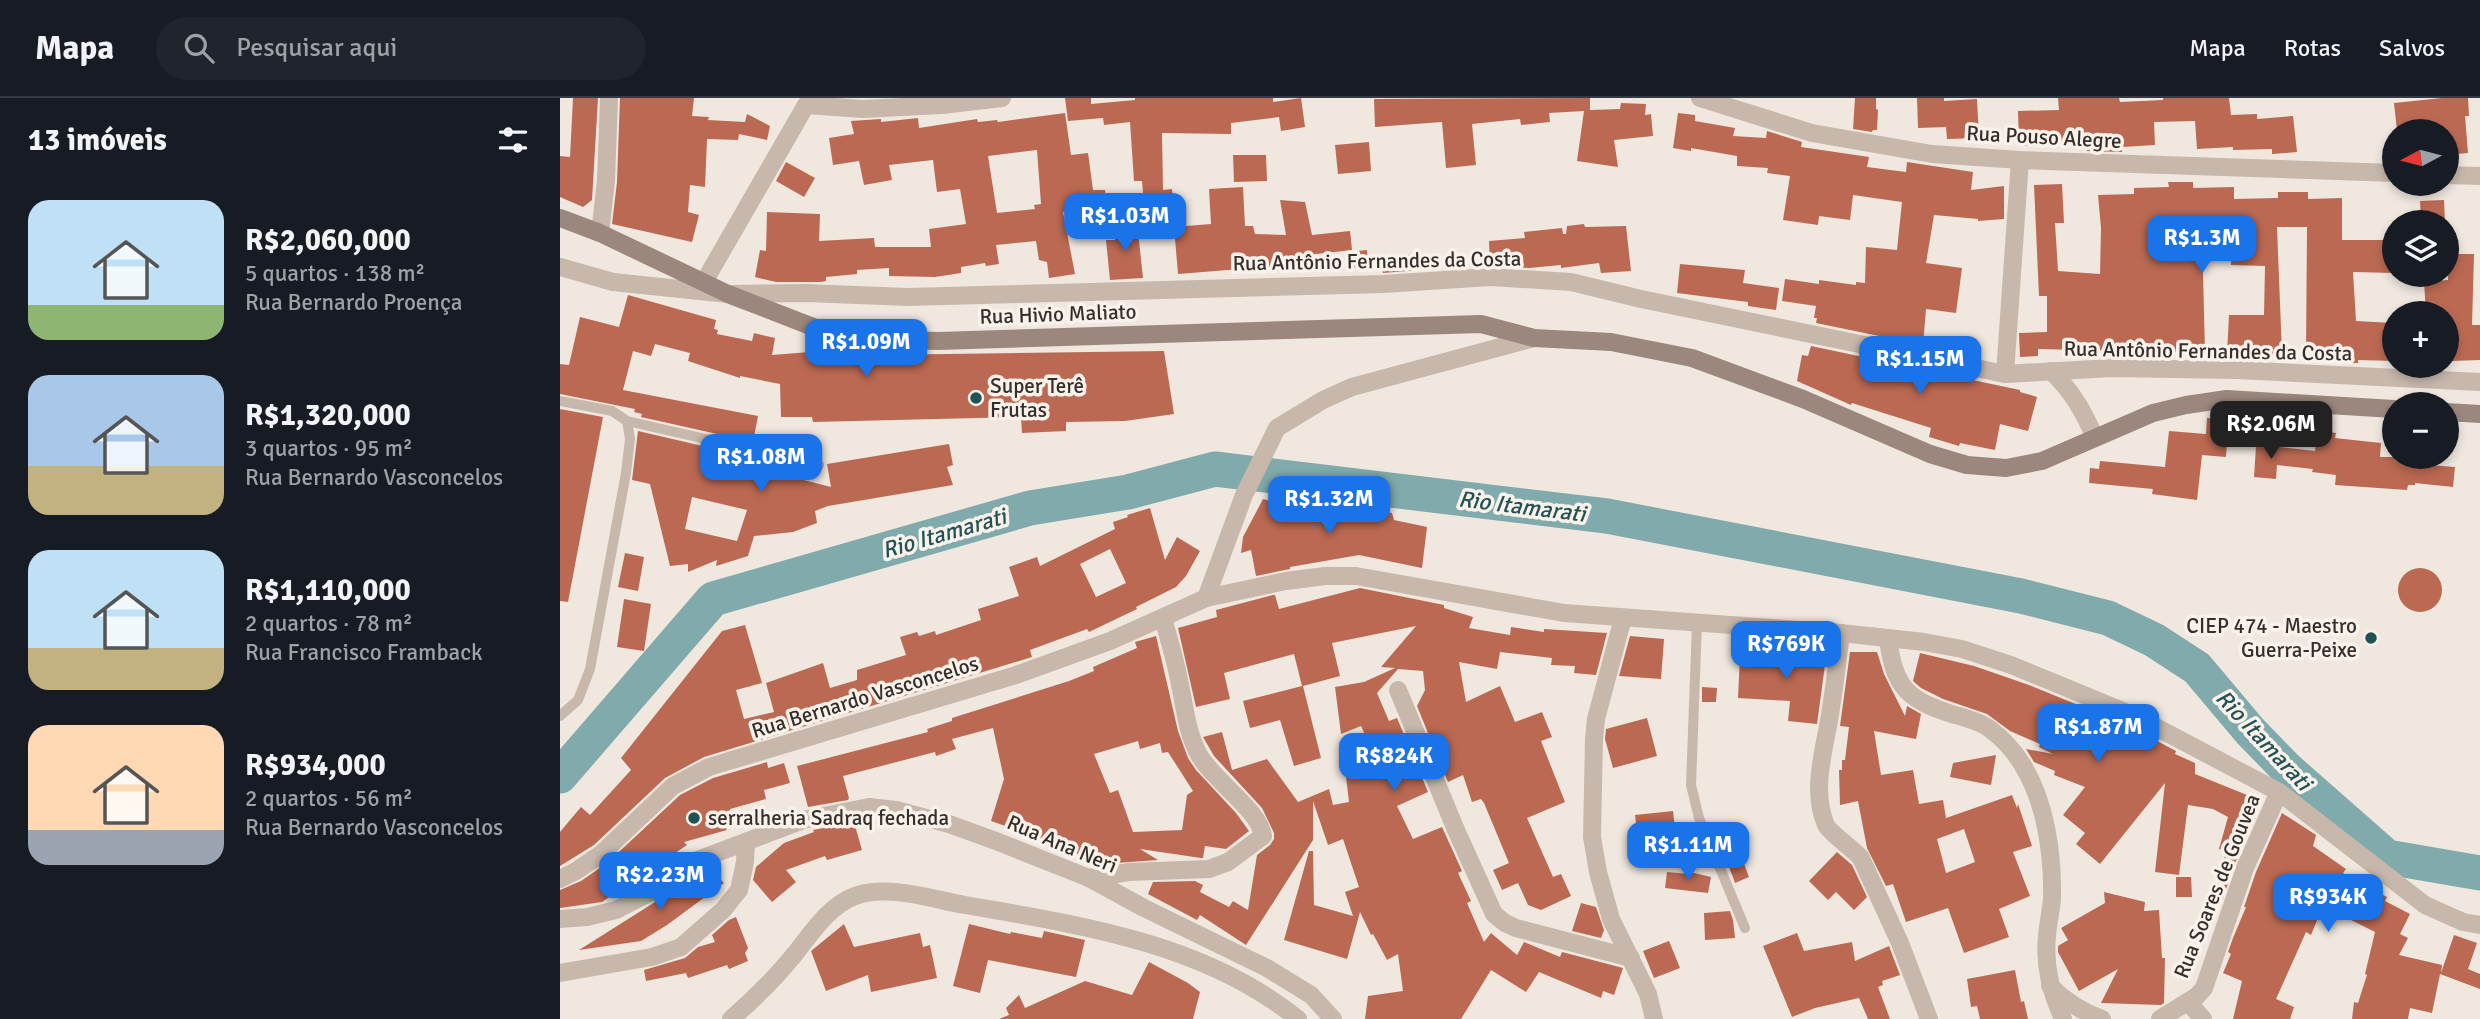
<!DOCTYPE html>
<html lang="pt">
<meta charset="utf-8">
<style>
:root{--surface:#171b24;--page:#20242c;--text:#f1f3f6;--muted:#9ea1a6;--line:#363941;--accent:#1a73e8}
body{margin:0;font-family:Signika,sans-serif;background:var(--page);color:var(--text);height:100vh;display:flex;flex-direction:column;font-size:26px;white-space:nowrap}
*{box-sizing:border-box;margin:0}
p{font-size:23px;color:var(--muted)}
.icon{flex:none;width:38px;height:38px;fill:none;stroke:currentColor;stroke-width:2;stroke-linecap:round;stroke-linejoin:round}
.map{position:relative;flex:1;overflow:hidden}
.side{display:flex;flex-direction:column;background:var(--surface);width:560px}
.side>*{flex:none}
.needle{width:46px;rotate:263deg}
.controls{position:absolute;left:1822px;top:21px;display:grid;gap:14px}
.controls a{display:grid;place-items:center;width:77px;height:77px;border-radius:50%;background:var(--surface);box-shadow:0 4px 10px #0003;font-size:35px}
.price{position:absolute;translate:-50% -60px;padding:0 16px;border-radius:14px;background:var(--accent);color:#fff;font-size:23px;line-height:46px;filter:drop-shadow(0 2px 4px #0008)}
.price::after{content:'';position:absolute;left:50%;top:42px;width:21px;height:16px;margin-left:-10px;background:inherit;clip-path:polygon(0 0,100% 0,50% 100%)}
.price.on{background:#222;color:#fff}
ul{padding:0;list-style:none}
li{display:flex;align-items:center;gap:21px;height:175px;padding:0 28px}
li span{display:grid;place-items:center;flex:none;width:196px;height:140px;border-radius:21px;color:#555}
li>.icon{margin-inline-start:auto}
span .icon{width:84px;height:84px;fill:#fffc;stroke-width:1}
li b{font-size:30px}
h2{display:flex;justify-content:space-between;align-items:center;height:84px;padding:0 28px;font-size:30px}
header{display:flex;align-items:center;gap:42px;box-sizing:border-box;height:98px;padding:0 35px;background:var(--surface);border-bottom:2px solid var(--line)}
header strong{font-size:33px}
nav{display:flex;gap:38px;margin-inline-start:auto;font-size:24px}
.search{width:490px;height:63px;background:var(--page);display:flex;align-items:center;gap:18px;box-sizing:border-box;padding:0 24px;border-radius:38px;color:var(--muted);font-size:26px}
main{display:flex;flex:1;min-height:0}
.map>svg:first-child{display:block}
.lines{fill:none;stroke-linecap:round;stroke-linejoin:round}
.river{stroke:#80aaab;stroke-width:35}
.building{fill:#bb6953;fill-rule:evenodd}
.lane{stroke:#c8b8ac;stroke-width:10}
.street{stroke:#c8b8ac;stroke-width:18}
.secondary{stroke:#9b877d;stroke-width:18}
.poi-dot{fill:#235254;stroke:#f8f2eb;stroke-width:2.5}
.labels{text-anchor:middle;stroke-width:7;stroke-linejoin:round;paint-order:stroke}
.street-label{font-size:21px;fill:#362e2a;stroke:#f8f2eb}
.poi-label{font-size:21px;fill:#362e2a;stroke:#f8f2eb;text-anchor:start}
.water-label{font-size:23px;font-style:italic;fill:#235254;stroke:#f8f2eb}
</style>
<header>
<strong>Mapa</strong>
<div class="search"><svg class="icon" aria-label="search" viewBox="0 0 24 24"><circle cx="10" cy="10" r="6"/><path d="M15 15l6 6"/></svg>Pesquisar aqui</div>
<nav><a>Mapa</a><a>Rotas</a><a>Salvos</a></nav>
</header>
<main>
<section class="side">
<h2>13 imóveis<svg class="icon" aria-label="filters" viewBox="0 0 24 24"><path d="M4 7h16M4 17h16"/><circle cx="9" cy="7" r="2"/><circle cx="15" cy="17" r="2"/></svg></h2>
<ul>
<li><span style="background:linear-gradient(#bfe0f5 75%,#8fb573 0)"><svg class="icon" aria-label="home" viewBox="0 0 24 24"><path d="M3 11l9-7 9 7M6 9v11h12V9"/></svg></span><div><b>R$2,060,000</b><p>5 quartos · 138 m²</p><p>Rua Bernardo Proença</p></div></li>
<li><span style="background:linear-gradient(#a9c7e8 65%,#c2b280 0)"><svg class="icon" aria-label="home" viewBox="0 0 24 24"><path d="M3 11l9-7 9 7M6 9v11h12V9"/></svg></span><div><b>R$1,320,000</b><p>3 quartos · 95 m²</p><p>Rua Bernardo Vasconcelos</p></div></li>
<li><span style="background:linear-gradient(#bfe0f5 70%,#c2b280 0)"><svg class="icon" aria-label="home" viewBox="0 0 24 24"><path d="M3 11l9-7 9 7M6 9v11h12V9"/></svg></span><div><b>R$1,110,000</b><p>2 quartos · 78 m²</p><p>Rua Francisco Framback</p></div></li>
<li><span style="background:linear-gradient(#ffd9b3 75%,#9aa5b1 0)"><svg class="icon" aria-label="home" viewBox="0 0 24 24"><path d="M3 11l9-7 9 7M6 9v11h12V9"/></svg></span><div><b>R$934,000</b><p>2 quartos · 56 m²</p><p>Rua Bernardo Vasconcelos</p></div></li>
</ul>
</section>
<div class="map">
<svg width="1920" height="921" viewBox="0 0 1920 921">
<rect width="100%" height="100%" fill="#f0e8df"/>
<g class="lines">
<polyline class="river" points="0,678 153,501 470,410 568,394 655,371 1047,418 1461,498 1548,520 1594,542 1637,570 1690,633 1727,671 1827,759 1920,775"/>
</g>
<g class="building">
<polygon points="13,0 38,0 32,102 23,109 0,99 0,58 10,59"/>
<polygon points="60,0 134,0 132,18 149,19 148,22 185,24 187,16 210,28 207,42 179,36 178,42 147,41 145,89 130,87 128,114 139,117 132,144 52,126 57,84"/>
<polygon points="505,0 531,0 531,6 575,2 575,0 713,0 713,4 741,0 745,29 721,33 719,19 671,25 671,36 602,35 603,92 612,91 615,124 586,127 582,83 574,83 570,24 544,27 543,20 508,23"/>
<polygon points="1030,0 1030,12 1060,11 1061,5 1086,6 1085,17 1091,16 1093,38 1054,42 1058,69 1017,63 1024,13 989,15 990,24 961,27 960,21 912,26 916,67 886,70 882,24 815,29 814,1"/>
<polygon points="1295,0 1316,0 1316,11 1318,12 1317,32 1313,32 1312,34 1293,31"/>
<polygon points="1357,0 1384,0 1384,3 1417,1 1419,40 1387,41 1386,29 1358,30"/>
<polygon points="1498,0 1559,0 1560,4 1603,2 1603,0 1669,0 1671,17 1697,16 1697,21 1733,18 1737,54 1712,56 1712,51 1673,52 1673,49 1637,51 1635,23 1594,24 1595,47 1562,49 1562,54 1527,53 1527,44 1459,48 1458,13 1499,12"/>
<polygon points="1882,0 1908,0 1909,18 1905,18 1908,55 1886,57 1886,33 1882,32 1837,33 1834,5"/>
<path d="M505 15 511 57 528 55 533 92H545L546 111 503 114 515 176 489 180 487 164 479 162 476 143 436 147 439 166 426 168 425 165 401 169V175L375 179 329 178V170L297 172V176L266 179V183L261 184H216L195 179 200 152 206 153 207 114 260 116 259 143 314 140 315 149H371L369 131 406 126 400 91 377 94 373 62 329 67 332 82 304 87 299 63 273 67 269 40 294 36 291 23 321 21V24L358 20 359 30 417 21 418 24 437 22 438 24ZM477 52 481 106 474 107 475 111 437 115 428 58Z"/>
<polygon points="1118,15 1135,17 1135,23 1175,30 1173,38 1206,40 1207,33 1242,44 1241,49 1309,59 1307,69 1346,74 1347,64 1413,74 1411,92 1444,88 1444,121 1418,123 1418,121 1374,117 1366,165 1402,170 1396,215 1366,211 1363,247 1256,225 1257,220 1254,220 1256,208 1222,203 1225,181 1259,186 1259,182 1296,187 1296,184 1305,185 1306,149 1337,152 1342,104 1293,97 1290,122 1259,118 1258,127 1223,122 1230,78 1207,75 1208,70 1177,68 1177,58 1131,50 1131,53 1113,50"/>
<polygon points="809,44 811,73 778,76 775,47"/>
<polygon points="673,57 706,57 707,83 674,84"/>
<polygon points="226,64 255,80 244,99 216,83"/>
<polygon points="1608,84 1633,84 1633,90 1674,89 1674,101 1718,100 1718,94 1748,94 1748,101 1782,100 1782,142 1834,142 1834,175 1793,174 1796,223 1834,225 1834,263 1798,262 1798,265 1775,265 1776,252 1746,253 1747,129 1717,129 1722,256 1719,258 1667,256 1669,217 1704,217 1705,168 1671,167 1673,134 1642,134 1645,255 1478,251 1478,258 1460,259 1459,235 1487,234 1487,198 1479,198 1474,87 1502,86 1504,125 1495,125 1498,173 1540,176 1541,130 1538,97 1574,96 1574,90 1609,89"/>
<polygon points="683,89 685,128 693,128 695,136 726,137 720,102 745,104 752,137 790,133 792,152 747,157 748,161 719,163 718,173 680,171 618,176 614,129 651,126 649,91"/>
<polygon points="1884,102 1885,124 1861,124 1860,103"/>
<polygon points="577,124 583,180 550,182 546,142 555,142 553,126"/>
<polygon points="1024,126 1025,129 1066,128 1071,173 1041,175 1039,165 1001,170 1001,167 969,170 930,168 929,143 965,140 964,134 1002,130 1003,136 1006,136 1007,128"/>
<polygon points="807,152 808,168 789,170 788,154"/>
<polygon points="856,156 859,172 823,175 821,160"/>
<polygon points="1888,156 1914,156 1912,227 1920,227 1920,262 1891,263 1891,255 1886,255 1886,215 1866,215 1864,184 1888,182"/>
<polygon points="1120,166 1185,172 1183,185 1219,190 1216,212 1188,208 1188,204 1117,195"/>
<polygon points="68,197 156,222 154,231 158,232 157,236 192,243 194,235 215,240 212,257 300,250 313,252 314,257 604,253 614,316 565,323 506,324 506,333 462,335 461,319 253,324 252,319 221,319 220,286 180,278 180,280 128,263 130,255 95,246 91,258 73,253 63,292 198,318 193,344 81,319 82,316 74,314 75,311 0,296 0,266 9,267 20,219 59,229"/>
<polygon points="1251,248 1460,292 1460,294 1477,299 1468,333 1440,326 1435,352 1400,345 1399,348 1369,339 1371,330 1292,305 1291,307 1237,283 1242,257 1248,258"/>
<polygon points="0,311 43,319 8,504 0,503"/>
<polygon points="1647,320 1721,329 1719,349 1755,353 1757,332 1776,335 1775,340 1821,345 1820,359 1858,359 1857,366 1895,369 1893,389 1855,385 1855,387 1848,387 1847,392 1775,387 1776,377 1752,374 1753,371 1717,367 1716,381 1694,379 1696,348 1667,345 1666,359 1642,357 1637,402 1592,396 1593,391 1529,385 1530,370 1539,371 1540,363 1605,369 1609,333 1646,336"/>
<path d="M78 333 190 359 188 368 271 389 267 366 389 346 393 367 387 369 393 387 268 408 255 413 257 425 233 434 194 438 188 458 156 468 157 462 128 474V466L110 468 90 386 72 382ZM132 399 187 412 177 443 125 431Z"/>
<polygon points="703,401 744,411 783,404 832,415 834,422 867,429 862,470 799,457 730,469 730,471 696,478 691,452 681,455 683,439"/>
<path d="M590 410 605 462 617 439 640 453 626 478 616 489 576 509 577 511 529 534 527 531 470 552 472 559 144 659 105 680 34 747 0 768V734L21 709 30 717 71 672 61 660 162 533 185 527 202 585 176 592 184 621 214 614 206 585 263 565 270 590 297 582V572L346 557 340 539 357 534 359 538 375 533 376 537 421 522 418 511 459 498 449 469 477 459 480 468 555 431 553 424 568 419 567 417ZM550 451 566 485 536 499 520 466Z"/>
<polygon points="65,455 84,459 78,493 58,489"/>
<circle cx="1860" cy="492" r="22"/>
<polygon points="800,490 884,507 884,510 913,519 909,530 950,537 951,529 984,534 984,531 1047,535 1036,577 1014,575 1015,568 991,567 992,560 940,554 937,571 899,564 906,604 940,588 955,624 982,614 992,639 981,643 1005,704 967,720 993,779 1001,776 1011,798 981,812 968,807 958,785 942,792 933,772 949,765 924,705 921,701 912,704 903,677 888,684 857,608 865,592 863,573 838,571 817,595 829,623 837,620 868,694 837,708 853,741 882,729 902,773 898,775 911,803 907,805 924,844 931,835 957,857 964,844 1000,859 1002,854 1063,870 1054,897 1043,893 1041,900 979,874 966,894 931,872 901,921 805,921 808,898 843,893 838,856 827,862 813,836 811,837 800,814 787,861 724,842 749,753 753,753 754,807 793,818 785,794 799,789 783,741 768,747 753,703 753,742 686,847 640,817 637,822 588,796 593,784 635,783 643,787 640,794 669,809 673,803 688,812 697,757 710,747 714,741 714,735 702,710 654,658 643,639 662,634 672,672 707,661 738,704 769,691 773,707 789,704 785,670 815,658 801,628 781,636 775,589 804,584 835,570 821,569 856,528 772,545 780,578 743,588 761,660 734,668 720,622 690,630 683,603 742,588 734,556 664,575 670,601 636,609 618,530 657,519 656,512 713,497 715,497 719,511"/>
<polygon points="64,501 91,506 84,553 57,549"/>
<path d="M596 538 618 633 628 660 636 672 676 715 689 733 666 751 645 748 643 760H641L580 751 598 762 556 765 505 753V749L431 723 444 681 433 630 392 641 396 651 376 658 375 654 283 678 289 700 288 702 248 709 237 668 368 634 367 631 392 623V620L509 583 534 573 533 569 577 550 575 544ZM578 643 580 651 600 645 602 655 608 654 633 693 627 697 622 732 573 734 558 692 550 695 534 656Z"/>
<polygon points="1070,538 1104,541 1101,581 1059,578"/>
<polygon points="1228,550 1267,552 1257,626 1228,623 1230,603 1178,600 1180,558 1227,561"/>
<path d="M1290 554H1317L1324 576 1345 618 1347 608 1361 616 1356 641 1314 633 1321 677 1353 672 1359 706 1383 702 1386 720 1452 697 1457 710 1458 706 1472 748 1453 754 1470 798 1439 811 1449 839 1404 855 1388 810 1346 824 1333 786 1326 788 1307 750 1298 703 1280 707 1279 672H1282V662H1285L1289 629 1280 628ZM1404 731 1415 764 1386 775 1377 741Z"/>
<polygon points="1360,555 1414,568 1469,587 1555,622 1554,625 1584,636 1616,653 1615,656 1635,665 1635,676 1692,699 1695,719 1675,765 1662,803 1654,802 1666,753 1659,751 1668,719 1653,711 1628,707 1619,777 1595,774 1605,685 1540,766 1516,746 1525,735 1503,717 1525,689 1494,677 1495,673 1474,664 1466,651 1493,656 1479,649 1480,646 1450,633 1427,616 1383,601 1361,590 1353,583"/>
<polygon points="1142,589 1157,590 1156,604 1142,604"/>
<polygon points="1087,620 1097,658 1053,670 1045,641 1046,631"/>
<polygon points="1436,657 1431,687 1390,679 1393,665"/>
<polygon points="207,664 208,670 224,665 230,685 204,692 206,701 170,711 171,715 158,719 167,732 124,744 127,747 42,804 0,810 0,792 21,783 47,765 120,697 153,680"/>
<polygon points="1113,713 1116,739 1078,743 1075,717"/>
<polygon points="1722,715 1756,737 1753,748 1786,771 1783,775 1827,799 1825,803 1850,816 1840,836 1848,840 1839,857 1882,867 1881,875 1894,837 1917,845 1908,871 1920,876 1920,891 1880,876 1872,915 1850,910 1848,921 1792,921 1794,904 1798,905 1807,877 1805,876 1815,834 1763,808 1751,837 1746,834 1716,901 1734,909 1730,921 1673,921 1682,883 1663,875 1671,856 1668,854 1673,840 1686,809 1684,809 1696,774"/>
<polygon points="294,724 302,752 267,762 265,758 226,772 236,784 212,804 193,782 196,769 224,745 254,734 253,732"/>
<polygon points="1171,731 1189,779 1175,785 1157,736"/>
<polygon points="1277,754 1292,767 1307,799 1294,812 1276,794 1268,802 1249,783"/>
<polygon points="149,770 164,785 107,827 81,843 19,852"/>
<polygon points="1107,774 1129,776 1130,774 1151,779 1148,795 1105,790"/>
<polygon points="1616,779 1631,779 1632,799 1616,799"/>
<polygon points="1544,794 1585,804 1584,813 1599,812 1602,860 1605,860 1604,905 1601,907 1541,905 1558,871 1519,893 1498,854 1498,848 1508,842 1501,830 1545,805"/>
<polygon points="1021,805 1036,809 1044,832 1041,840 1012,833"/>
<polygon points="1170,813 1173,822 1175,840 1145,842 1144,815"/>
<polygon points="176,819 188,850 185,855 188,863 169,871 167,867 128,880 126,875 86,883 84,872 125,860 138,849 155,844 152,837 169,822"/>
<polygon points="284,826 294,849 360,835 363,849 370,847 377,880 311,894 308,877 266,893 251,853"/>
<polygon points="409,826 450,836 451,834 482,840 484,833 525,842 516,879 428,862 420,895 393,888"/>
<polygon points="1237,835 1244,853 1292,844 1295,863 1329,848 1340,877 1322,883 1323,887 1318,889 1330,921 1308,921 1299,900 1255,910 1232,919 1203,848"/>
<polygon points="1109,843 1120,870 1094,880 1083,853"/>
<polygon points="589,864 628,885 640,894 633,921 439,921 449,917 446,910 459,897 465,910 525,883 572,897"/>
<polygon points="1455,872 1461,904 1464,903 1468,921 1420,921 1417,908 1411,909 1407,881"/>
</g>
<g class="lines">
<g class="lane">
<polyline points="0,303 52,313 67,323 70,341 66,375 30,571 18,602 0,618"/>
<polyline points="67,323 259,367"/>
<polyline points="1137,525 1131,687 1139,720 1185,830"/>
</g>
<g class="street">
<polyline points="1140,0 1252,35 1372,56 1460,62 1834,75"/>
<polyline points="246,7 303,11 382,7 442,0"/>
<polyline points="1886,77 1920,78"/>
<polyline points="40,135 46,83 49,0"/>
<polyline points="0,169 53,184 168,196 246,195 348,199 824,186 930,179 1011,184 1081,201 1445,276 1552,270 1676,272 1920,284"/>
<polyline points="144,184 246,7"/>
<path d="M1491 273C1512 293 1524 314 1535 340"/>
<polyline points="1445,276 1460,62"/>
<polyline points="646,500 684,397 717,330 763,302 792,289 974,240"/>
<polyline points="1063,520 1036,621 1034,641 1032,739 1038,774 1051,821 1088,896 1094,921"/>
<path d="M1281 535C1278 560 1275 585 1271 610 1266 648 1250 690 1266 727 1269 734 1293 751 1301 760L1340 845 1369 921"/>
<path d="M1328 540C1334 591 1348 602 1395 617 1406 620 1421 624 1430 631 1442 640 1454 653 1462 666 1486 704 1493 757 1492 801 1491 813 1488 825 1487 838 1484 868 1491 894 1503 921"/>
<polyline points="838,592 896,732 934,816 945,825 956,830 1071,860"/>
<path d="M529 780 569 774 649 771 668 764 703 738C700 712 651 681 638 655 627 634 625 610 620 587 616 564 609 542 603 520"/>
<polyline points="0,781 16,773 41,756 113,688 149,669 456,577 550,543 646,500 726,483 765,478 796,478 1004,515 1281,535 1364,544 1402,551 1451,567 1575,618 1719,694 1865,807 1903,824 1920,827"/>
<polyline points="0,821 27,819 56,812 95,792 112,778 138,762 243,722 309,709 336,712 389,726 436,743 529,780 584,810 707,870 751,897 773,921"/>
<polyline points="0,875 92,859 121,849 163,812 179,792 185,764 186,744"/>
<path d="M1490 888C1504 902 1523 914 1542 921"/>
<polyline points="1628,904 1643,921"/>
<path d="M171 921C193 902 216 879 234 857 251 836 268 808 295 798 328 786 371 801 405 807 520 827 644 845 738 921"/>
<polyline points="1600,921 1637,898 1644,890 1685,770 1719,694"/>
</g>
<g class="secondary">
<polyline points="0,120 40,135 168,196 266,234 316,241 378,243 921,226 974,240 1051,244 1132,260 1243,301 1370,356 1407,367 1446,370 1482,363 1593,315 1626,307 1667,301 1834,311"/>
<polyline points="1886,314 1920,316"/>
</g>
</g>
<g class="poi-dot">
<circle cx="416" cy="300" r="7"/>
<circle cx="1811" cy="540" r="7"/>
<circle cx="134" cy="720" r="7"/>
</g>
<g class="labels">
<g class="street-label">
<text transform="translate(1484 39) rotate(3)" y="7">Rua Pouso Alegre</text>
<text transform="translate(817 163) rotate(-1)" y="7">Rua Antônio Fernandes da Costa</text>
<text transform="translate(498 216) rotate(-2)" y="7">Rua Hivio Maliato</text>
<text transform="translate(1648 253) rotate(1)" y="7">Rua Antônio Fernandes da Costa</text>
<text transform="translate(305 599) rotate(-17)" y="7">Rua Bernardo Vasconcelos</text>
<text transform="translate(502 746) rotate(23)" y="7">Rua Ana Neri</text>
<text transform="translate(1657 788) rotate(-68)" y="7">Rua Soares de Gouvea</text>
</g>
<g class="poi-label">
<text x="430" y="295">Super Terê<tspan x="430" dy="24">Frutas</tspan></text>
<text x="1797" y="535" text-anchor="end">CIEP 474 - Maestro<tspan x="1797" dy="24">Guerra-Peixe</tspan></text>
<text x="148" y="727">serralheria Sadraq fechada</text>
</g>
<g class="water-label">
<text transform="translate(962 408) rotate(7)" y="8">Rio Itamarati</text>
<text transform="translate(384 435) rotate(-16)" y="8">Rio Itamarati</text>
<text transform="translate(1704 642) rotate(47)" y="8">Rio Itamarati</text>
</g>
</g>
</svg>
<div class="controls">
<a><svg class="needle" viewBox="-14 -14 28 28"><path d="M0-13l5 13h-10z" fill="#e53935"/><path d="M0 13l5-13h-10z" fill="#9ea1a6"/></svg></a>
<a><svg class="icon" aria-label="layers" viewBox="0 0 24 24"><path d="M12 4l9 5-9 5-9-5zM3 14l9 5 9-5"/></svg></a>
<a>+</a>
<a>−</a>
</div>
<b class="price" style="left:565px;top:155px">R$1.03M</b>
<b class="price" style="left:1642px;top:177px">R$1.3M</b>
<b class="price" style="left:306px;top:281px">R$1.09M</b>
<b class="price" style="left:1360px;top:298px">R$1.15M</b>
<b class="price on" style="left:1711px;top:363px">R$2.06M</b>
<b class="price" style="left:201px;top:396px">R$1.08M</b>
<b class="price" style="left:769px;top:438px">R$1.32M</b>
<b class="price" style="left:1226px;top:583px">R$769K</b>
<b class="price" style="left:1538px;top:666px">R$1.87M</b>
<b class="price" style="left:834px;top:695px">R$824K</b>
<b class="price" style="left:1128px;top:784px">R$1.11M</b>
<b class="price" style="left:100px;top:814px">R$2.23M</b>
<b class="price" style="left:1768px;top:836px">R$934K</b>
</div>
</main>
